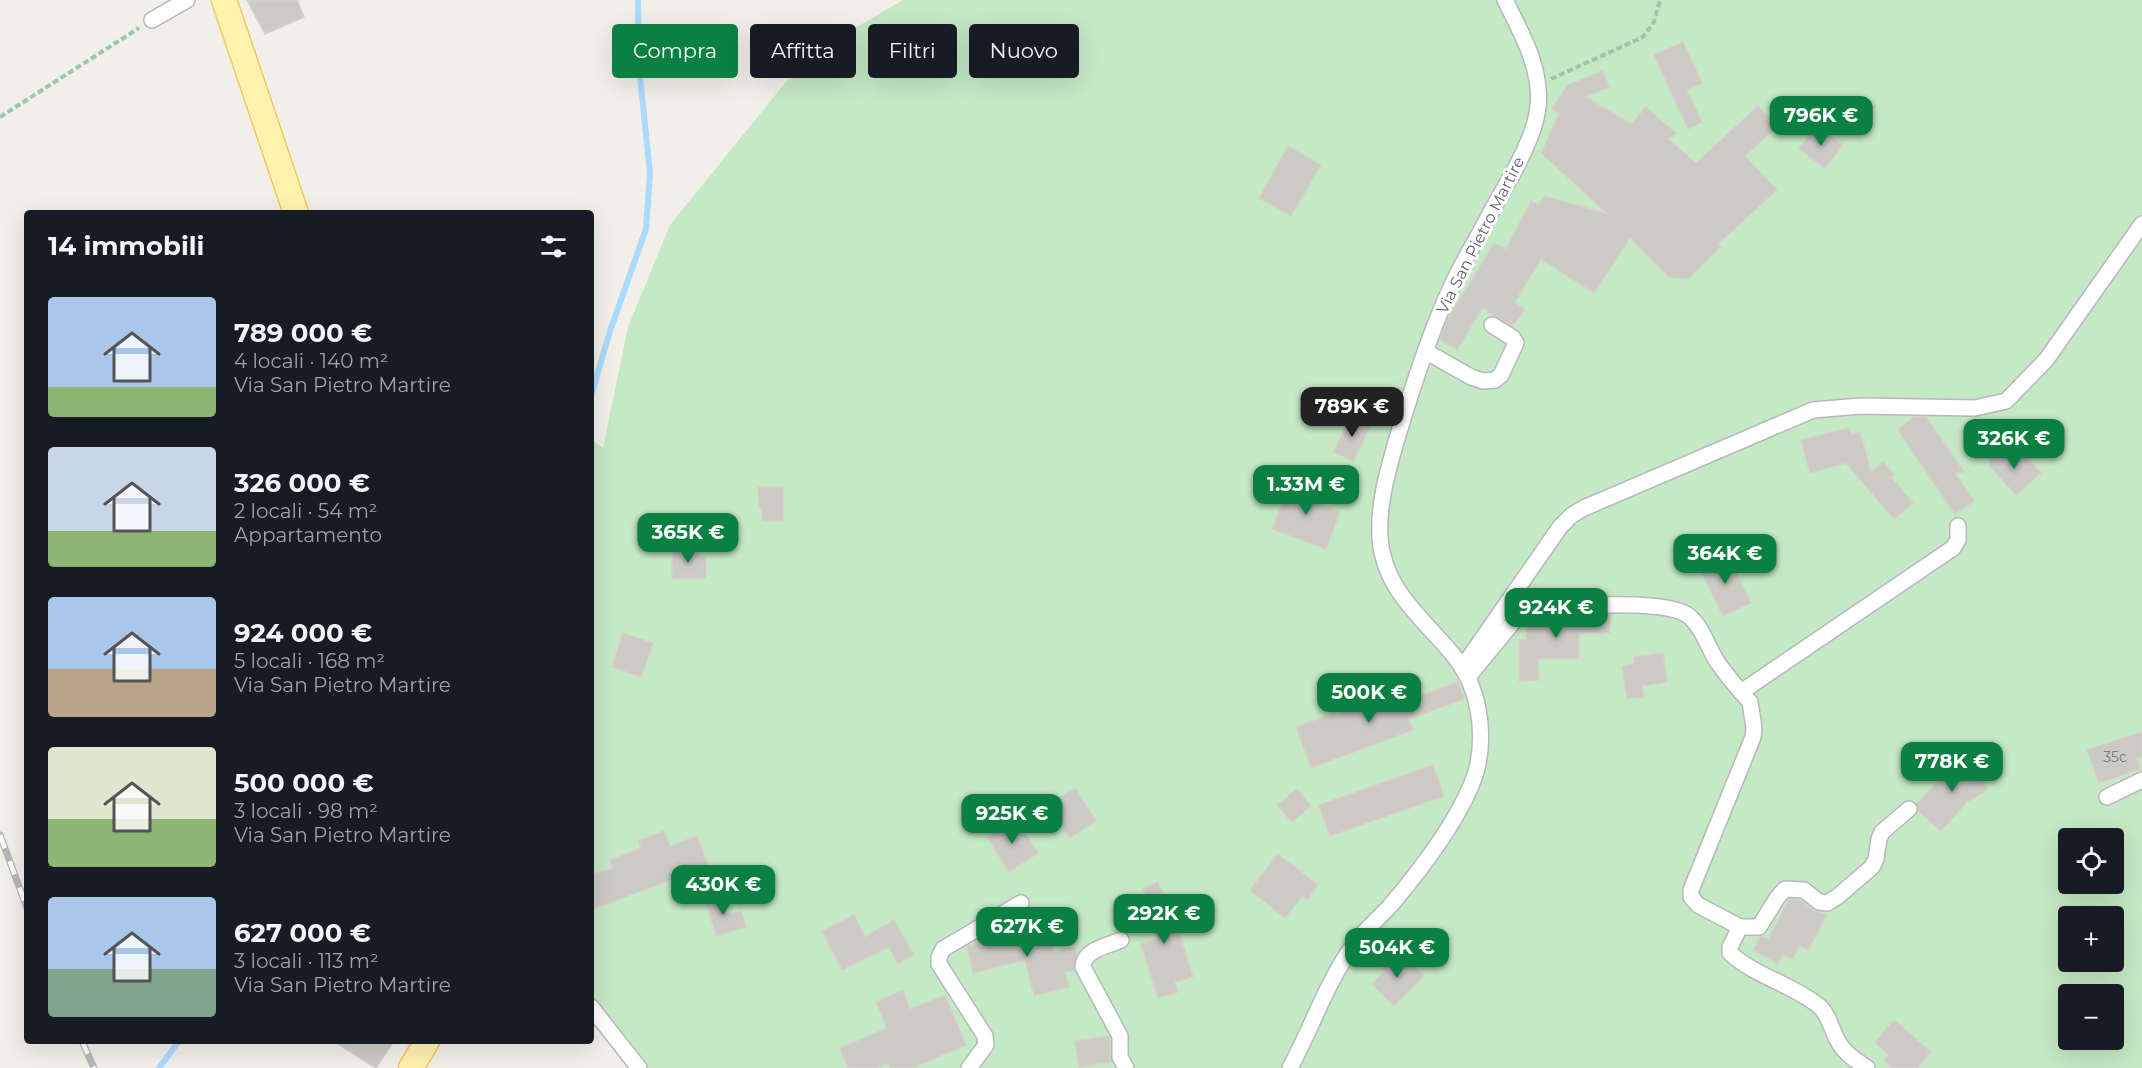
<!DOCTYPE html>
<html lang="it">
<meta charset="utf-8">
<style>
:root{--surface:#171b24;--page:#242831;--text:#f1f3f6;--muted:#9ea1a6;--accent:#0b8043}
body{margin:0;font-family:Montserrat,sans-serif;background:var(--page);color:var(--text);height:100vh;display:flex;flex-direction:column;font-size:22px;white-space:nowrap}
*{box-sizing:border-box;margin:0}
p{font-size:20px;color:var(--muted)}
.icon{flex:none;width:33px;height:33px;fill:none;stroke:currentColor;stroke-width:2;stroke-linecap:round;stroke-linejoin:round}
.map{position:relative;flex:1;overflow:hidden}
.sheet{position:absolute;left:24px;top:210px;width:570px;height:834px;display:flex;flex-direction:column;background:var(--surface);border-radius:6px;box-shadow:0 6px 24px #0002}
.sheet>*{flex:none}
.hud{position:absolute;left:612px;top:24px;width:570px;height:54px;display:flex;gap:12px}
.tools{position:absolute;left:2058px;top:828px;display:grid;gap:12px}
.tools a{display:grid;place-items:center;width:66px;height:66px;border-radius:6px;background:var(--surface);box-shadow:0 6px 24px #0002;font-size:30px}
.price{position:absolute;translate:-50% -51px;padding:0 14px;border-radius:12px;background:var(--accent);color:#fff;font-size:20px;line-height:39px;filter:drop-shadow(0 2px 3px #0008)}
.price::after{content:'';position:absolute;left:50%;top:36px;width:18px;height:14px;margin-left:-9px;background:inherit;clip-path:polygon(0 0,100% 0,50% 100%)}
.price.selected{background:#222;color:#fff}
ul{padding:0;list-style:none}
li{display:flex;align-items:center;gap:18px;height:150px;padding:0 24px}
li span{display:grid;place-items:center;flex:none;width:168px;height:120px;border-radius:6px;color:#555}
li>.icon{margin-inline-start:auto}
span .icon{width:72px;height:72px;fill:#fffc;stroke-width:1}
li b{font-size:26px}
h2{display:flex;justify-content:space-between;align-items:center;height:72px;padding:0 24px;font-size:26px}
.chip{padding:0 21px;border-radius:6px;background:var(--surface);box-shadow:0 6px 24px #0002;font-size:21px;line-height:54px}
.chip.selected{background:var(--accent);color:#fff}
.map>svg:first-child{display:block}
.green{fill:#c5e8c5;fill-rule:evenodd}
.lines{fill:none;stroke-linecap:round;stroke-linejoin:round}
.stream{stroke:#aadaff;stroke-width:6}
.building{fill:#cccac5;stroke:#d6d1c6;stroke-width:1.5}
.minor-casing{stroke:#b5b8bc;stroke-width:18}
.primary-casing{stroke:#f2c960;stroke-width:27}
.path{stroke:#9cc7a9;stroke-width:4;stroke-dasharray:6 3;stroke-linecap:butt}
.minor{stroke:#fff;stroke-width:15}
.primary{stroke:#fff2af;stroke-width:24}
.rail-casing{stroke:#b6b7b8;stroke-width:7}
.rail{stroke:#fff;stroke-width:4.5;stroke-dasharray:14;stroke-linecap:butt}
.labels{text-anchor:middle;stroke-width:6;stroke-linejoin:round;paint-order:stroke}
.number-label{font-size:14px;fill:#7a7d7f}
.street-label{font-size:16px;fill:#5f6368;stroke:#fff}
</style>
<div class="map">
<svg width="2142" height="1068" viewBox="0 0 2142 1068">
<rect width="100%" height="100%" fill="#f1efe8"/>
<path class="green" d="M903 0H2142V1068H631L591 1020V439L603 448 628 327 670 225 807 56ZM2068 838H2114V884H2068ZM2068 916H2114V962H2068ZM2068 994H2114V1040H2068Z"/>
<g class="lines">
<g class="stream">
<polyline points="591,396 610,331 646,229 650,173 639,67 638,0"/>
<polyline points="159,1068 179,1041"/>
</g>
</g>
<g class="building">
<polygon points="247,0 297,0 304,17 265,34"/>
<polygon points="1683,42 1702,83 1687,90 1702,122 1688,129 1654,55"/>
<polygon points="1603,71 1609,87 1586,97 1631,124 1646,107 1677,134 1668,139 1696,163 1758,106 1777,127 1745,156 1777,190 1718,244 1721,246 1688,279 1669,277 1630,238 1594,293 1541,259 1515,302 1525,310 1512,326 1494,316 1483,307 1457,350 1440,340 1446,322 1494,243 1506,249 1531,201 1538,205 1545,196 1608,214 1541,153 1559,114 1552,109 1567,85"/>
<polygon points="1816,126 1843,145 1825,168 1799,149"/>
<polygon points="1288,146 1321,165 1291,216 1259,198"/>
<polygon points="1350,416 1370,425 1354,461 1334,452"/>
<polygon points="1914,417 1926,417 1964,472 1955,473 1974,501 1955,514 1898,430"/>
<polygon points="1849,428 1851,434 1860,432 1871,472 1883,462 1894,474 1891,477 1913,503 1894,519 1846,463 1810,473 1801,440"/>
<polygon points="2022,452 2041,473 2016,495 1990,467 1989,453"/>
<polygon points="1291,479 1320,489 1315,503 1340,512 1326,549 1272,529"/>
<polygon points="758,487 783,487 783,521 762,521 762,508 759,508"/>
<polygon points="678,544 706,557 706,578 672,579 672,557"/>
<polygon points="1727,554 1751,603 1723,616 1699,567"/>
<polygon points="1610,614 1610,633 1579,633 1579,659 1538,659 1539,680 1519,681 1519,640 1526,639 1526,622 1530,616"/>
<polygon points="623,633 653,643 641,677 612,667"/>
<polygon points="1663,653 1667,682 1642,686 1644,697 1627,699 1622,666 1634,664 1634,657"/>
<polygon points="1458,682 1464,699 1409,719 1413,730 1311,768 1296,727 1336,712 1337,715 1399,693 1402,702"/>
<polygon points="2142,732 2142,757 2137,758 2141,769 2099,783 2087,750"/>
<polygon points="1971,755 1987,790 1967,802 1941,831 1918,811 1917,804 1943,775 1941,771"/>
<polygon points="1433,765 1444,796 1330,836 1319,805"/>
<polygon points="1075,788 1096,821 1070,838 1048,805"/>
<polygon points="1297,789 1311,806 1292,822 1277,805"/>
<polygon points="1016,819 1038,853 1009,872 987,837"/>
<polygon points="664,831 670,846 697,836 708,866 591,910 591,874 613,868 610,860 641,848 638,841"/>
<polygon points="1278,854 1318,885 1307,900 1302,896 1285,918 1250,890"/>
<polygon points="1158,882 1179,932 1193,977 1175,982 1178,992 1158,998 1141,944 1157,939 1142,903 1148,901 1143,889"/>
<polygon points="722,893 728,914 741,911 746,927 716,936 705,898"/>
<polygon points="1790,899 1800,900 1813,910 1827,915 1808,950 1800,945 1792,959 1783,954 1778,964 1753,950 1761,936 1768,939"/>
<polygon points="854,915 865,937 894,920 914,955 898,964 889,947 842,970 822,931"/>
<polygon points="1048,926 1054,952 1075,947 1077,954 1074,970 1065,972 1069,987 1034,996 1025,960 973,973 967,946"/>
<polygon points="1403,955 1424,976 1394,1006 1372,984 1384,972 1381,969 1394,956 1398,959"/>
<polygon points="903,990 910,1009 945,995 966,1045 912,1068 891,1068 889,1063 877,1068 848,1068 840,1048 887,1028 876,1002"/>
<polygon points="1894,1020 1931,1052 1917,1068 1892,1068 1884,1060 1889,1055 1875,1042"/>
<polygon points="1109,1036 1111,1062 1079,1067 1075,1041"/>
<polygon points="333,1041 394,1041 376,1068"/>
</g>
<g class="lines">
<g class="minor-casing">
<g id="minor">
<polyline points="152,20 187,0"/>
<polyline points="1425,351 1471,377 1483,381 1495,380 1501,375 1516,343 1513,338 1492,325"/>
<polyline points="1462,668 1560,527 1572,515 1584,508 1813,410 1861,406 1975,408 2006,401 2046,360 2142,224"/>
<path d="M1468 677 1524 609 1529 606C1563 608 1665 597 1689 616 1703 628 1708 648 1718 663 1728 677 1739 690 1750 702L1754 728 1753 737 1691 890V897L1698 905 1740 927H1759L1777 898 1785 889 1804 890 1819 902 1827 903 1837 897 1872 867 1876 859 1879 839 1882 832 1909 809"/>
<polyline points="1741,692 1953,548 1958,540 1958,526"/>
<polyline points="2107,797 2142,780"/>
<path d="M1740 927 1730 947V953C1756 977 1792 984 1819 1006 1829 1014 1832 1032 1839 1043 1845 1054 1857 1061 1867 1068"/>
<path d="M1121 940C1107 946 1083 950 1083 967L1120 1036V1057L1126 1068"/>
<polyline points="591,1007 639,1068"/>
<polyline points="969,1068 986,1045 985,1036 939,964 939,957 943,949 1021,903"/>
<path d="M1290 1068C1311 1029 1325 987 1350 950 1361 933 1376 921 1390 906 1420 871 1468 809 1478 764 1485 728 1478 685 1454 656 1424 619 1383 590 1380 537 1378 501 1389 466 1399 432 1414 382 1430 332 1452 285 1461 265 1473 246 1483 227 1500 193 1534 145 1538 107 1542 69 1522 34 1505 0"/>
</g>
</g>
<g class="primary-casing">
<g id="primary">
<polyline points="224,0 296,213"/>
<polyline points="411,1068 427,1041"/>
</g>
</g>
<g class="path">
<polyline points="1551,79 1643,37 1654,22 1660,0"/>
<polyline points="0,117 139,28"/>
</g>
<use href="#minor" class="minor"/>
<use href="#primary" class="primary"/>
<g class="rail-casing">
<g id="rail">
<polyline points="0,835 27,908"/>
<polyline points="82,1041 94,1068"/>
</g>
</g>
<use href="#rail" class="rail"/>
</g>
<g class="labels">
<g class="number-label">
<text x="2115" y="762">35c</text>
</g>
<g class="street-label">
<text transform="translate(1480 235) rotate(-63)" y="6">Via San Pietro Martire</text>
</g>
</g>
</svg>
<div class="tools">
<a><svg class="icon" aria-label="locate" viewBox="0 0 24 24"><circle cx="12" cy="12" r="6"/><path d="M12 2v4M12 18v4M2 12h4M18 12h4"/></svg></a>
<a>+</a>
<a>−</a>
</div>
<b class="price" style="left:1821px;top:147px">796K €</b>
<b class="price selected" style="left:1352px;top:438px">789K €</b>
<b class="price" style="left:2014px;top:470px">326K €</b>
<b class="price" style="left:1306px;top:516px">1.33M €</b>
<b class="price" style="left:688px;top:564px">365K €</b>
<b class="price" style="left:1725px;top:585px">364K €</b>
<b class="price" style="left:1556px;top:639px">924K €</b>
<b class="price" style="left:1369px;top:724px">500K €</b>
<b class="price" style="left:1952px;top:793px">778K €</b>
<b class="price" style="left:1012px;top:845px">925K €</b>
<b class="price" style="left:723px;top:916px">430K €</b>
<b class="price" style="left:1164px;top:945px">292K €</b>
<b class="price" style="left:1027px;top:958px">627K €</b>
<b class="price" style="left:1397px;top:979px">504K €</b>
<div class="hud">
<a class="chip selected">Compra</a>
<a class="chip">Affitta</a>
<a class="chip">Filtri</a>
<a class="chip">Nuovo</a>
</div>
<section class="sheet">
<h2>14 immobili<svg class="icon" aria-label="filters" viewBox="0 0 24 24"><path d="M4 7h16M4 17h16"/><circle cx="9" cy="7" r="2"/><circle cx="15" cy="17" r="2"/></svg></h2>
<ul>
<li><span style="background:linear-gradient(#a9c7e8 75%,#8fb573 0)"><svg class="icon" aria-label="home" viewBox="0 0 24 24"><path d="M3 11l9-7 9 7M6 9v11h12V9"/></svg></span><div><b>789 000 €</b><p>4 locali · 140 m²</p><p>Via San Pietro Martire</p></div></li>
<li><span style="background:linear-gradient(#c9d6e8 70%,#8fb573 0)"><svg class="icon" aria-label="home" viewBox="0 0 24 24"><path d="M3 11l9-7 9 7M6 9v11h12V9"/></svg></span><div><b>326 000 €</b><p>2 locali · 54 m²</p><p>Appartamento</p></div></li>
<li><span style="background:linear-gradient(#a9c7e8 60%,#b9a48a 0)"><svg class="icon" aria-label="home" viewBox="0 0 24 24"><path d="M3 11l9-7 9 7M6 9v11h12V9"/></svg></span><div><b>924 000 €</b><p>5 locali · 168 m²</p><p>Via San Pietro Martire</p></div></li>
<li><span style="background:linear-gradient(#dfe7d0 60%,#8fb573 0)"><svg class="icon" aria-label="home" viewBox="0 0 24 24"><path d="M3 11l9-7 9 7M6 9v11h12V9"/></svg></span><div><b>500 000 €</b><p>3 locali · 98 m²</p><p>Via San Pietro Martire</p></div></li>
<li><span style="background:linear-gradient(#a9c7e8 60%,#7fa58c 0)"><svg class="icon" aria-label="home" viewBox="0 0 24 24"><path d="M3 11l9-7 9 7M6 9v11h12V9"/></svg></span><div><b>627 000 €</b><p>3 locali · 113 m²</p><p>Via San Pietro Martire</p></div></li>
</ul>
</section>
</div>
